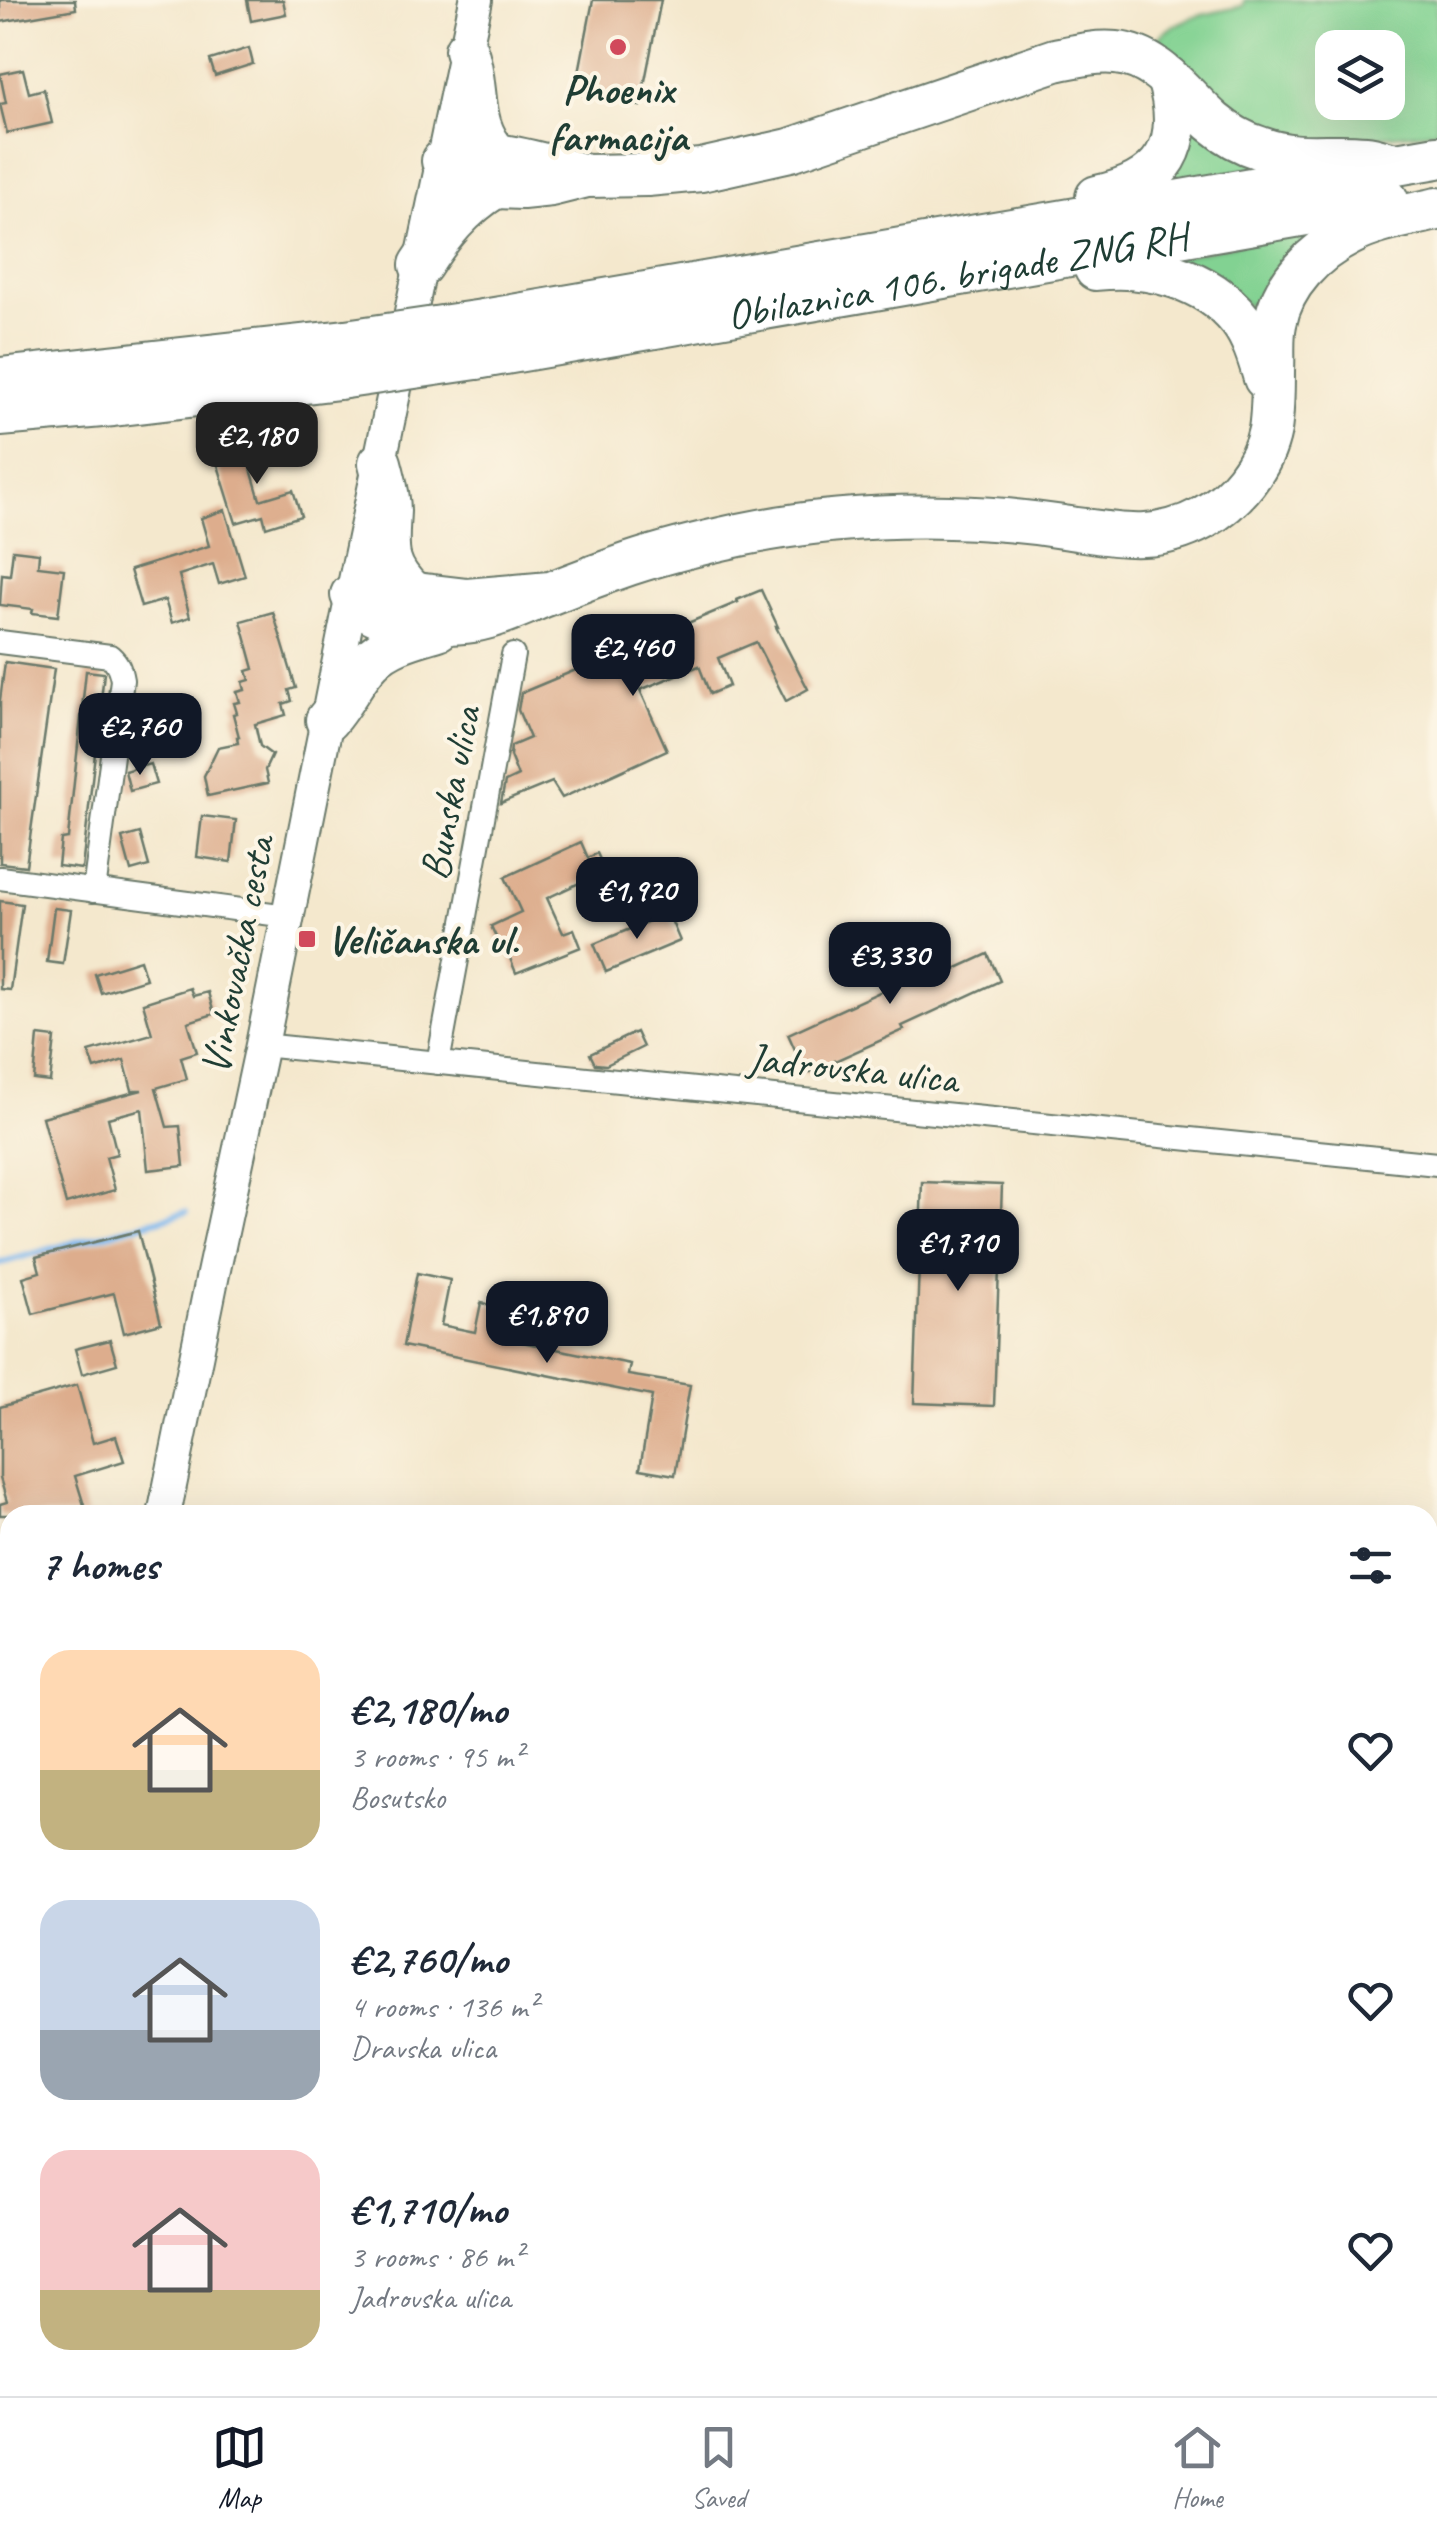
<!DOCTYPE html>
<meta charset="utf-8">
<style>
:root{--surface:#fff;--page:#f6f6f7;--text:#1f2937;--muted:#747a83;--line:#e0e1e3;--accent:#111827}
body{margin:0;font-family:Caveat,sans-serif;background:var(--page);color:var(--text);height:100vh;display:flex;flex-direction:column;font-size:38px;white-space:nowrap}
*{box-sizing:border-box;margin:0}
p{font-size:32px;color:var(--muted)}
.icon{flex:none;width:55px;height:55px;fill:none;stroke:currentColor;stroke-width:2;stroke-linecap:round;stroke-linejoin:round}
.map{position:relative;flex:1;overflow:hidden}
.sheet{position:absolute;left:0px;top:1505px;width:1438px;height:892px;display:flex;flex-direction:column;background:var(--surface);border-radius:30px 30px 0 0;box-shadow:0 10px 40px #0002}
.sheet>*{flex:none}
.buttons{position:absolute;left:1315px;top:30px;display:grid;gap:20px}
.buttons a{display:grid;place-items:center;width:90px;height:90px;border-radius:20px;background:var(--surface);box-shadow:0 10px 40px #0002;font-size:50px}
.price{position:absolute;translate:-50% -85px;padding:0 22px;border-radius:20px;background:var(--accent);color:#fff;font-size:32px;line-height:65px;filter:drop-shadow(0 2px 5px #0008)}
.price::after{content:'';position:absolute;left:50%;top:60px;width:30px;height:22px;margin-left:-15px;background:inherit;clip-path:polygon(0 0,100% 0,50% 100%)}
.price.active{background:#222;color:#fff}
ul{padding:0;list-style:none}
li{display:flex;align-items:center;gap:30px;height:250px;padding:0 40px}
li span{display:grid;place-items:center;flex:none;width:280px;height:200px;border-radius:30px;color:#555}
li>.icon{margin-inline-start:auto}
span .icon{width:120px;height:120px;fill:#fffc;stroke-width:1}
li b{font-size:42px}
h2{display:flex;justify-content:space-between;align-items:center;height:120px;padding:0 40px;font-size:42px}
.menu{display:flex;justify-content:space-around;align-items:center;height:140px;border-top:2px solid var(--line);background:var(--surface);font-size:28px;color:var(--muted)}
.menu a{display:grid;justify-items:center;gap:5px}
.menu .active{color:var(--accent)}
.map>svg:first-child{display:block}
.green{fill:#82d292;stroke:#508863;stroke-width:2.5;fill-rule:evenodd}
.lines{fill:none;stroke-linecap:round;stroke-linejoin:round}
.stream{stroke:#7bb7ee;stroke-width:6}
.building{fill:#ddad8d}
.street-casing{stroke:#6a796a;stroke-width:26}
.secondary-casing{stroke:#6a796a;stroke-width:36}
.highway-casing{stroke:#6a796a;stroke-width:46}
.street{stroke:#fff;stroke-width:22}
.secondary{stroke:#fff;stroke-width:32}
.highway{stroke:#fff;stroke-width:42}
.highway-bridge-casing{stroke:#6a796a;stroke-width:46;stroke-linecap:butt}
.highway-bridge{stroke:#fff;stroke-width:42}
.poi-dot{fill:#d1495b;stroke:#fcf5e5;stroke-width:4}
.labels{text-anchor:middle;stroke-width:8;stroke-linejoin:round;paint-order:stroke}
.poi-label{font-size:42px;font-weight:bold;fill:#1f3d34;stroke:#fcf5e5}
.street-label{font-size:42px;fill:#1f3d34;stroke:#fcf5e5}
</style>
<div class="map">
<svg width="1437" height="2396" viewBox="0 0 1437 2396">
<rect width="100%" height="100%" fill="#fcf5e5"/>
<filter id="ink" filterUnits="userSpaceOnUse"><feTurbulence type="fractalNoise" baseFrequency=".01" numOctaves="2"/><feDisplacementMap in="SourceGraphic" scale="20" xChannelSelector="R" yChannelSelector="G"/><feConvolveMatrix kernelMatrix="1 2 1 2 8 2 1 2 1" color-interpolation-filters="sRGB"/></filter>
<filter id="wash" filterUnits="userSpaceOnUse"><feTurbulence type="fractalNoise" baseFrequency=".0048" numOctaves="4" result="noise"/><feDisplacementMap in="SourceGraphic" scale="40" xChannelSelector="R" yChannelSelector="G"/><feGaussianBlur stdDeviation="2.25" result="paint"/><feColorMatrix in="noise" values="0 0 0 0 0 0 0 0 0 0 0 0 0 0 0 0 0 1.4 0 .05"/><feComposite in="paint" operator="in"/></filter>
<g filter="url(#wash)">
<rect width="100%" height="100%" fill="#f4e8cd"/>
<g class="green">
<path d="M1244 0H1437V131L1310 143 1243 122 1222 106 1182 60 1151 48C1170 16 1210 14 1243 6ZM1332 48H1388V102H1332Z"/>
<polygon points="1181,111 1286,165 1151,188"/>
<polygon points="1353,218 1270,316 1155,262"/>
</g>
<g class="lines">
<g class="stream">
<polyline points="0,1263 186,1212"/>
<polyline points="1428,2173 1437,2174"/>
</g>
</g>
<g id="blocks">
<g class="building">
<polygon points="0,0 75,0 76,9 0,22"/>
<polygon points="247,0 283,0 286,14 251,21"/>
<polygon points="593,0 661,0 640,106 575,93"/>
<polygon points="249,48 253,64 215,76 210,60"/>
<polygon points="23,69 29,93 44,89 52,123 7,133 0,104 6,103 0,74"/>
<polygon points="290,441 295,457 251,469 260,500 293,490 301,516 266,527 263,515 236,523 217,462"/>
<polygon points="225,510 245,576 219,584 213,564 179,575 190,617 172,623 165,600 141,607 130,570 209,546 201,518"/>
<polygon points="13,550 39,553 38,566 64,569 58,616 32,613 33,609 0,605 2,574 10,575"/>
<polygon points="761,590 778,627 776,627 808,689 786,701 756,642 718,658 729,686 710,694 699,666 640,690 667,750 562,798 552,782 501,803 505,782 518,776 510,756 511,746 530,738 518,710 521,693 738,602 737,600"/>
<polygon points="273,612 296,688 289,690 292,701 283,704 286,715 255,724 260,746 272,755 265,770 268,783 208,796 204,776 218,747 238,743 237,737 239,737 233,714 237,713 234,703 240,702 237,692 245,690 243,682 250,680 247,671 254,669 241,621"/>
<polygon points="5,662 54,669 26,866 0,863 0,700"/>
<polygon points="86,671 104,673 82,869 58,866 61,839 68,838"/>
<polygon points="150,764 156,784 130,791 125,771"/>
<polygon points="202,816 236,820 231,862 197,857"/>
<polygon points="140,833 149,866 131,871 122,838"/>
<polygon points="581,842 588,858 597,853 605,871 547,898 563,933 574,929 581,947 516,973 505,946 501,948 491,926 521,912 505,877"/>
<polygon points="0,901 22,904 10,990 0,989"/>
<polygon points="54,908 71,910 63,964 47,962"/>
<polygon points="668,913 680,941 606,972 594,944"/>
<polygon points="894,943 930,944 929,981 988,954 1000,981 902,1026 904,1030 806,1074 788,1034 893,986"/>
<polygon points="140,960 146,979 101,993 95,974"/>
<polygon points="190,988 193,996 208,992 214,1014 188,1022 197,1052 181,1057 187,1079 156,1088 167,1127 180,1126 184,1166 148,1170 142,1109 108,1118 117,1154 106,1157 115,1190 66,1204 42,1117 142,1090 132,1090 124,1060 95,1069 89,1052 152,1034 143,1003"/>
<polygon points="636,1032 643,1047 606,1065 595,1064 590,1054"/>
<polygon points="38,1036 55,1038 50,1082 34,1080"/>
<polygon points="922,1182 1002,1185 994,1406 914,1403"/>
<polygon points="138,1231 161,1323 124,1333 114,1293 33,1314 23,1277 40,1272 36,1257"/>
<polygon points="417,1273 450,1280 441,1325 475,1332 481,1303 508,1308 502,1338 630,1364 628,1375 690,1385 675,1475 640,1469 652,1396 403,1346"/>
<polygon points="110,1340 117,1364 82,1374 75,1349"/>
<polygon points="77,1385 93,1443 116,1436 124,1461 75,1476 87,1515 0,1515 0,1504 7,1502 0,1478 0,1407"/>
</g>
</g>
</g>
<g filter="url(#ink)">
<use href="#blocks" fill-opacity="0" stroke="#6a796a" stroke-width="2.5"/>
<g class="lines">
<g class="street-casing">
<g id="street">
<path d="M0 642 110 656C118 663 120 669 122 680L94 891"/>
<polyline points="0,878 287,916"/>
<polyline points="262,1045 1437,1164"/>
<polyline points="438,1063 513,655"/>
</g>
</g>
<g class="secondary-casing">
<g id="secondary">
<polyline points="164,1515 213,1274 262,1045 352,595 476,0"/>
<polyline points="19,2388 20,2396"/>
</g>
</g>
<g class="highway-casing">
<g id="highway">
<path d="M466 50C480 88 467 124 498 156"/>
<path d="M587 176C546 167 482 142 443 161L452 172 462 178 476 184 495 187 522 188 551 185 587 176 647 175 701 170 790 150 1055 60C1075 56 1095 51 1116 53 1159 57 1183 96 1213 122 1226 133 1243 143 1260 148 1300 162 1326 153 1365 157 1376 158 1385 162 1395 164"/>
<path d="M1097 197C1165 183 1188 145 1168 78"/>
<path d="M421 265C441 234 462 207 495 187"/>
<path d="M1096 269C1147 263 1207 278 1240 320 1253 337 1259 358 1265 378"/>
<polyline points="483,321 1437,157"/>
<path id="s1" d="M476 358 1387 200"/>
<polyline points="0,379 346,341"/>
<polyline points="0,415 113,405 339,378"/>
<path d="M380 463C384 479 389 494 389 511 387 549 383 565 412 593"/>
<path d="M550 593 467 600 373 589 352 595C369 616 393 622 419 623 437 623 455 624 472 621 500 616 525 603 551 593 576 583 603 573 629 564 665 552 702 543 739 535 807 521 880 515 950 517 988 518 1026 521 1063 527 1115 534 1154 545 1203 518 1235 500 1263 466 1270 430 1273 410 1273 389 1273 370 1274 355 1272 338 1275 324 1282 284 1314 252 1350 234 1376 220 1408 216 1437 209"/>
<path d="M327 720C344 701 354 677 371 660 388 642 415 636 438 629"/>
</g>
</g>
<use href="#street" class="street"/>
<use href="#secondary" class="secondary"/>
<use href="#highway" class="highway"/>
<g class="highway-bridge-casing">
<g id="highway-bridge">
<polyline points="346,341 483,321"/>
<polyline points="339,378 476,358"/>
</g>
</g>
<use href="#highway-bridge" class="highway-bridge"/>
</g>
</g>
<g class="poi-dot">
<circle cx="618" cy="47" r="10"/>
<rect x="297" y="929" width="20" height="20" rx="5"/>
</g>
<g class="labels">
<g class="poi-label">
<text x="618" y="103">Phoenix<tspan x="618" dy="48">farmacija</tspan></text>
<text x="327" y="954" text-anchor="start">Veličanska ul.</text>
</g>
<g class="street-label">
<text dy="15" stroke="none"><textPath href="#s1" startOffset="488">Obilaznica 106. brigade ZNG RH</textPath></text>
<text transform="translate(449 793) rotate(-79)" y="15">Bunska ulica</text>
<text transform="translate(236 955) rotate(-79)" y="15">Vinkovačka cesta</text>
<text transform="translate(853 1067) rotate(6)" y="15">Jadrovska ulica</text>
</g>
</g>
</svg>
<div class="buttons">
<a><svg class="icon" aria-label="layers" viewBox="0 0 24 24"><path d="M12 4l9 5-9 5-9-5zM3 14l9 5 9-5"/></svg></a>
</div>
<b class="price active" style="left:257px;top:487px">€2,180</b>
<b class="price" style="left:633px;top:699px">€2,460</b>
<b class="price" style="left:140px;top:778px">€2,760</b>
<b class="price" style="left:637px;top:942px">€1,920</b>
<b class="price" style="left:890px;top:1007px">€3,330</b>
<b class="price" style="left:958px;top:1294px">€1,710</b>
<b class="price" style="left:547px;top:1366px">€1,890</b>
<section class="sheet">
<h2>7 homes<svg class="icon" aria-label="filters" viewBox="0 0 24 24"><path d="M4 7h16M4 17h16"/><circle cx="9" cy="7" r="2"/><circle cx="15" cy="17" r="2"/></svg></h2>
<ul>
<li><span style="background:linear-gradient(#ffd9b3 60%,#c2b280 0)"><svg class="icon" aria-label="home" viewBox="0 0 24 24"><path d="M3 11l9-7 9 7M6 9v11h12V9"/></svg></span><div><b>€2,180/mo</b><p>3 rooms · 95 m²</p><p>Bosutsko</p></div><svg class="icon" aria-label="heart" viewBox="0 0 24 24"><path d="M12 20l-8-8c-3-5 5-10 8-4 3-6 11-1 8 4z"/></svg></li>
<li><span style="background:linear-gradient(#c9d6e8 65%,#9aa5b1 0)"><svg class="icon" aria-label="home" viewBox="0 0 24 24"><path d="M3 11l9-7 9 7M6 9v11h12V9"/></svg></span><div><b>€2,760/mo</b><p>4 rooms · 136 m²</p><p>Dravska ulica</p></div><svg class="icon" aria-label="heart" viewBox="0 0 24 24"><path d="M12 20l-8-8c-3-5 5-10 8-4 3-6 11-1 8 4z"/></svg></li>
<li><span style="background:linear-gradient(#f6c9c9 70%,#c2b280 0)"><svg class="icon" aria-label="home" viewBox="0 0 24 24"><path d="M3 11l9-7 9 7M6 9v11h12V9"/></svg></span><div><b>€1,710/mo</b><p>3 rooms · 86 m²</p><p>Jadrovska ulica</p></div><svg class="icon" aria-label="heart" viewBox="0 0 24 24"><path d="M12 20l-8-8c-3-5 5-10 8-4 3-6 11-1 8 4z"/></svg></li>
</ul>
</section>
</div>
<nav class="menu">
<a class="active"><svg class="icon" aria-label="map" viewBox="0 0 24 24"><path d="M3 6l6-2 6 2 6-2v14l-6 2-6-2-6 2zM9 4v14M15 6v14"/></svg>Map</a>
<a><svg class="icon" aria-label="saved" viewBox="0 0 24 24"><path d="M7 4h10v16l-5-4-5 4z"/></svg>Saved</a>
<a><svg class="icon" aria-label="home" viewBox="0 0 24 24"><path d="M3 11l9-7 9 7M6 9v11h12V9"/></svg>Home</a>
</nav>
